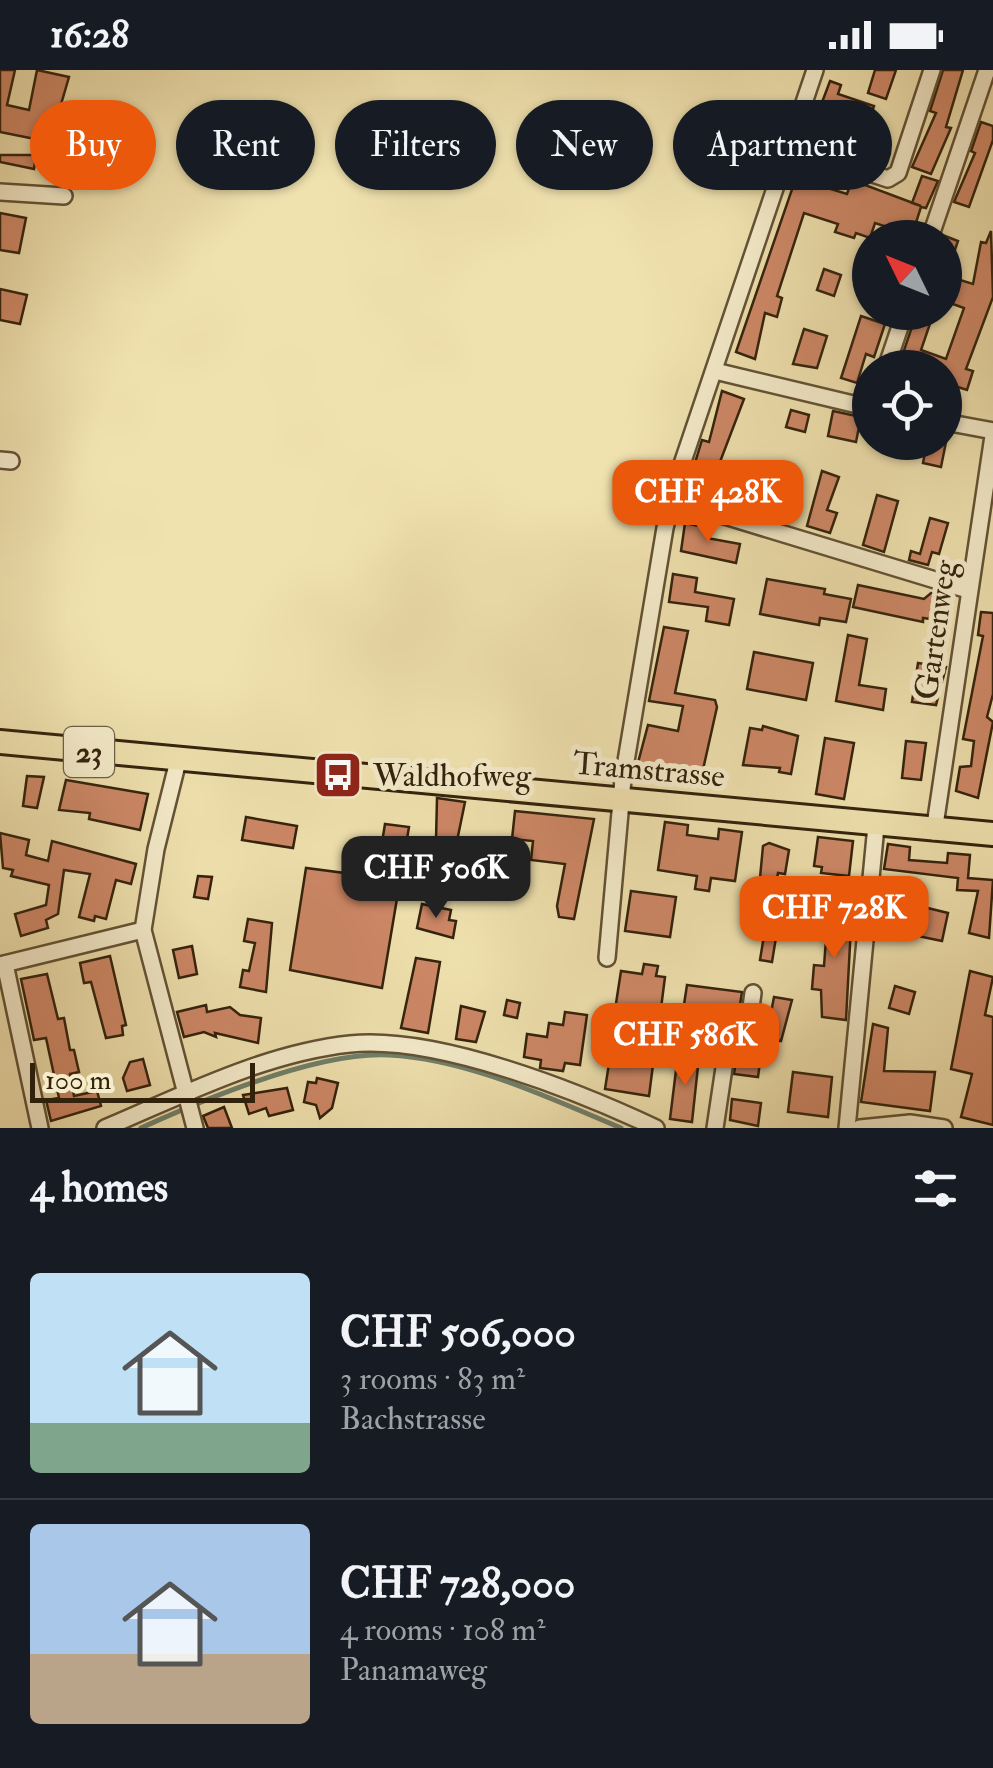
<!DOCTYPE html>
<meta charset="utf-8">
<style>
:root{--surface:#171b24;--page:#242831;--text:#f1f3f6;--muted:#9ea1a6;--line:#363941;--accent:#ea580c}
body{margin:0;font-family:"IM FELL Double Pica",serif;background:var(--page);color:var(--text);height:100vh;display:flex;flex-direction:column;font-size:38px;white-space:nowrap}
*{box-sizing:border-box;margin:0}
p{font-size:32px;color:var(--muted)}
.icon{flex:none;width:55px;height:55px;fill:none;stroke:currentColor;stroke-width:2;stroke-linecap:round;stroke-linejoin:round}
.map{position:relative;height:1058px;overflow:hidden}
.drawer{display:flex;flex-direction:column;background:var(--surface);flex:1}
.drawer>*{flex:none}
.hud{position:absolute;left:30px;top:30px;width:935px;height:90px;display:flex;gap:20px}
.needle{width:65px;rotate:313deg}
.fabs{position:absolute;left:852px;top:150px;display:grid;gap:20px}
.fabs a{display:grid;place-items:center;width:110px;height:110px;border-radius:50%;background:var(--surface);box-shadow:0 2px 8px #0004;font-size:50px}
.scale{position:absolute;left:30px;bottom:25px;width:225px;box-sizing:border-box;padding-left:10px;border:5px solid #32220c;border-top:0;font-size:28px;line-height:35px;white-space:nowrap;color:#32220c;-webkit-text-stroke:8px #f5eccb;paint-order:stroke}
.price{position:absolute;translate:-50% -85px;padding:0 22px;border-radius:20px;background:var(--accent);color:#fff;font-size:32px;line-height:65px;filter:drop-shadow(0 2px 5px #0008)}
.price::after{content:'';position:absolute;left:50%;top:60px;width:30px;height:22px;margin-left:-15px;background:inherit;clip-path:polygon(0 0,100% 0,50% 100%)}
.price.current{background:#222;color:#fff}
ul{padding:0;list-style:none}
li{display:flex;align-items:center;gap:30px;height:250px;padding:0 30px}
li+li{border-top:2px solid var(--line)}
li span{display:grid;place-items:center;flex:none;width:280px;height:200px;border-radius:10px;color:#555}
li>.icon{margin-inline-start:auto}
span .icon{width:120px;height:120px;fill:#fffc;stroke-width:1}
li b{font-size:42px}
h2{display:flex;justify-content:space-between;align-items:center;height:120px;padding:0 30px;font-size:42px}
.pill{padding:0 35px;border-radius:45px;background:var(--surface);box-shadow:0 2px 8px #0004;font-size:35px;line-height:90px}
.pill.current{background:var(--accent);color:#fff}
.status{display:flex;justify-content:space-between;align-items:center;height:70px;padding:0 50px;background:var(--surface);direction:ltr}
.status svg{height:28px;fill:currentColor}
.map>svg:first-child{display:block}
.lines{fill:none;stroke-linecap:round;stroke-linejoin:round}
.stream{stroke:#70806b;stroke-width:5}
.building{fill:#ce8867;stroke:#32220c;stroke-width:2.5}
.minor-casing{stroke:#625235;stroke-width:20}
.primary-casing{stroke:#32220c;stroke-width:28}
.minor{stroke:#f5eccb;stroke-width:15}
.primary{stroke:#f0e2af;stroke-width:22}
.labels{text-anchor:middle;stroke-width:10;stroke-linejoin:round;paint-order:stroke}
.shield{fill:#f5eccb;stroke:#6c5f45;stroke-width:2.5}
.shield-label{font-size:30px;font-weight:bold;fill:#32220c}
.street-label{font-size:32px;fill:#32220c;stroke:#f5eccb}
.poi-label{font-size:32px;fill:#32220c;stroke:#f5eccb;text-anchor:start}
</style>
<div class="status"><b>16:28</b><svg viewBox="0 0 49 12"><path d="M0 12V9h3v3zM5 12V6h3v6zM10 12V3h3v9zM15 12V0h3v12zM26 1h20v11H26zM47 4h2v5h-2z"/></svg></div>
<div class="map">
<svg width="993" height="1058" viewBox="0 0 993 1058">
<rect width="100%" height="100%" fill="#f0e2af"/>
<filter id="stains"><feTurbulence type="fractalNoise" baseFrequency=".002" numOctaves="4"/><feColorMatrix values="0 0 0 0 .2 0 0 0 0 .09 0 0 0 0 .02 0 0 0 .5 -.17"/></filter>
<radialGradient id="worn" r=".72"><stop offset=".6" stop-color="#630" stop-opacity="0"/><stop offset="1" stop-color="#630" stop-opacity=".3"/></radialGradient>
<g class="lines">
<path class="stream" d="M141 1058C205 1029 318 981 389 985 468 989 549 1028 621 1058"/>
</g>
<g class="building">
<polygon points="0,0 15,0 7,35 29,40 37,0 69,7 50,72 0,62"/>
<polygon points="875,0 896,0 886,29 868,23"/>
<polygon points="943,0 963,0 946,57 951,58 931,104 912,97 936,43 930,41"/>
<polygon points="830,11 841,15 838,24 874,36 867,56 885,62 882,71 886,73 876,93 851,85 856,70 835,63 837,49 818,43"/>
<polygon points="981,52 993,56 993,70 969,137 954,132 975,83 971,81"/>
<polygon points="0,85 36,85 34,99 0,92"/>
<polygon points="799,99 816,105 814,114 847,124 852,110 921,136 912,133 922,106 938,111 926,138 921,137 912,165 875,153 870,168 856,163 854,168 835,162 838,154 804,143 777,226 782,228 777,247 765,243 755,289 736,282"/>
<polygon points="0,143 26,148 19,183 0,180"/>
<polygon points="991,161 993,227 966,299 973,301 967,320 958,317 949,341 945,341 945,298 898,298 917,242 934,242 921,280 946,289 964,238 950,233 957,209 973,214 981,172 986,173"/>
<polygon points="945,166 958,171 947,203 945,203"/>
<polygon points="824,199 841,205 834,226 817,220"/>
<polygon points="0,219 27,225 20,254 0,250"/>
<polygon points="861,246 885,254 874,287 866,284 857,313 841,308"/>
<polygon points="804,259 827,266 817,298 793,294"/>
<polygon points="722,321 744,329 715,405 724,407 718,428 687,419 702,370 709,372"/>
<polygon points="791,340 809,345 805,362 786,357"/>
<polygon points="833,341 861,347 856,372 828,366"/>
<polygon points="927,372 946,372 941,397 923,393"/>
<polygon points="771,399 793,405 783,437 761,430"/>
<polygon points="822,401 839,407 827,440 837,443 830,463 807,456"/>
<polygon points="877,425 898,431 884,482 863,475"/>
<polygon points="930,448 948,453 939,484 932,482 928,495 909,490 911,481 920,484"/>
<polygon points="685,453 709,458 707,468 740,474 736,493 681,481"/>
<polygon points="673,504 697,508 695,522 734,529 729,555 706,551 708,537 669,532"/>
<polygon points="767,509 825,519 824,524 851,529 846,552 820,548 819,555 760,544"/>
<polygon points="858,515 924,529 931,523 944,525 949,529 946,551 923,548 923,552 853,537"/>
<polygon points="981,542 993,543 993,624 987,647 993,652 978,728 956,721 960,697 971,696 974,671 963,669 983,566 978,565"/>
<polygon points="664,557 688,561 675,623 715,630 717,637 700,713 635,704 648,655 678,661 683,636 649,631"/>
<polygon points="848,565 867,569 859,615 886,619 883,640 836,631"/>
<polygon points="754,582 813,593 806,630 747,619"/>
<polygon points="918,593 946,597 936,635 912,632"/>
<polygon points="763,656 798,666 791,704 779,702 780,698 743,695 750,658 762,660"/>
<polygon points="825,668 854,673 844,729 816,724"/>
<polygon points="906,671 926,673 921,710 902,708"/>
<polygon points="27,706 44,707 37,738 23,736"/>
<polygon points="66,710 148,724 140,760 89,749 90,743 59,740"/>
<polygon points="437,728 465,732 457,771 436,770"/>
<polygon points="515,741 594,749 574,849 559,847 557,836 565,794 531,790 533,771 512,769"/>
<polygon points="246,747 297,756 293,778 242,770"/>
<polygon points="665,752 688,755 687,765 718,769 719,759 742,762 735,811 711,808 709,821 695,819 697,806 658,800"/>
<polygon points="385,754 409,757 382,918 290,900 306,798 368,806 369,796 378,797"/>
<polygon points="0,763 29,770 26,785 48,791 52,771 136,794 131,814 116,810 106,849 95,846 94,851 79,847 90,804 64,800 58,844 46,850 48,858 21,866 15,844 46,835 49,815 11,806 13,800 3,798"/>
<polygon points="818,767 853,771 849,806 821,803 822,797 814,796"/>
<polygon points="769,773 789,780 785,804 778,803 773,831 758,829 763,776"/>
<polygon points="888,774 910,777 909,790 947,793 948,783 970,785 968,808 993,810 989,868 969,863 978,821 957,820 958,808 884,799"/>
<polygon points="198,806 212,807 208,829 194,827"/>
<polygon points="631,821 676,827 670,867 625,861"/>
<polygon points="887,828 948,843 942,871 879,858"/>
<polygon points="819,833 852,837 846,950 822,947 821,920 812,919 814,895 824,896 827,856 817,855"/>
<polygon points="422,834 451,840 449,850 456,851 453,868 417,858"/>
<polygon points="248,849 272,853 266,922 240,917 243,900 249,901 255,873 244,871"/>
<polygon points="766,853 778,855 772,892 760,890"/>
<polygon points="192,876 197,904 179,908 173,880"/>
<polygon points="110,886 126,955 122,956 123,965 106,968 91,912 84,913 80,893"/>
<polygon points="416,888 440,892 428,963 401,958"/>
<polygon points="644,894 658,896 656,906 665,907 660,946 615,940 621,901 642,904"/>
<polygon points="970,901 993,907 985,945 993,947 993,1055 961,1047 972,1004 951,999"/>
<polygon points="47,904 58,949 64,948 70,980 74,980 79,1002 70,1004 74,1026 97,1021 101,1036 51,1051 46,1030 59,1028 46,968 34,970 21,909"/>
<polygon points="687,915 742,922 738,948 683,941"/>
<polygon points="895,916 915,922 909,944 889,938"/>
<polygon points="774,927 792,930 781,971 766,969"/>
<polygon points="507,930 520,933 517,948 504,945"/>
<polygon points="206,935 207,942 230,937 240,945 261,948 258,973 215,963 216,967 204,962 184,967 177,942"/>
<polygon points="461,936 485,942 476,972 456,969"/>
<polygon points="565,942 587,945 580,995 565,993 563,1001 540,998 541,990 524,987 527,964 547,967 549,953 563,955"/>
<polygon points="873,954 888,958 884,1001 935,1002 930,1041 861,1032"/>
<polygon points="632,973 646,975 645,986 654,987 649,1026 605,1019 611,981 630,984"/>
<polygon points="744,974 762,976 758,1007 734,1004 738,978"/>
<polygon points="678,984 699,987 692,1052 670,1049"/>
<polygon points="143,989 150,1015 127,1021 123,1008 130,992"/>
<polygon points="793,1002 832,1007 828,1047 788,1042"/>
<polygon points="317,1008 338,1013 332,1038 320,1048 316,1035 304,1032 308,1012 316,1013"/>
<polygon points="287,1018 293,1040 269,1046 266,1038 249,1044 243,1025"/>
<polygon points="732,1029 761,1033 758,1056 730,1050"/>
<polygon points="224,1037 232,1058 208,1058 203,1046"/>
</g>
<g class="lines">
<g class="minor-casing">
<g id="minor">
<polyline points="790,77 888,109 898,103 932,0"/>
<polyline points="0,122 64,126"/>
<polyline points="930,168 987,0"/>
<polyline points="886,298 905,242"/>
<polyline points="715,301 870,338"/>
<polyline points="945,352 993,361"/>
<polyline points="0,390 11,391"/>
<polyline points="672,430 968,520"/>
<polyline points="178,691 156,779 143,860 195,1058"/>
<polyline points="934,762 993,366"/>
<polyline points="607,888 623,709 665,458 680,400 815,0"/>
<polyline points="5,894 40,1058"/>
<polyline points="0,895 143,860"/>
<path d="M105 1058C183 1025 265 983 350 974 437 965 577 1021 656 1058"/>
<polyline points="715,1058 728,971 748,958 753,923"/>
<polyline points="847,1058 876,756"/>
<polyline points="860,1058 910,1053 944,1058"/>
</g>
</g>
<g class="primary-casing">
<polyline id="primary" points="0,672 993,764"/>
</g>
<use href="#minor" class="minor"/>
<use href="#primary" class="primary"/>
</g>
<defs>
<g id="bus-square" transform="scale(2.5)"><rect x="-9" y="-9" width="18" height="18" rx="4" fill="#8f2418" stroke="#f5eccb"/><path d="M-5-6H5V4H4V6H2V4H-2V6H-4V4H-5ZM-3.5-4V0h7V-4ZM-3.5 1.2v1.5H-2V1.2ZM2 1.2v1.5H3.5V1.2Z" fill="#fff"/></g>
</defs>
<g fill-rule="evenodd">
<use href="#bus-square" x="338" y="705"/>
</g>
<g class="labels">
<rect class="shield" x="64" y="657" width="50" height="50" rx="8"/>
<g class="shield-label">
<text x="89" y="692">23</text>
</g>
<g class="street-label">
<text transform="translate(935 560) rotate(-82)" y="11">Gartenweg</text>
<text transform="translate(649 699) rotate(5)" y="11">Tramstrasse</text>
</g>
<g class="poi-label">
<text x="373" y="716">Waldhofweg</text>
</g>
</g>
<rect width="100%" height="100%" filter="url(#stains)"/>
<rect width="100%" height="100%" fill="url(#worn)"/>
</svg>
<div class="fabs">
<a><svg class="needle" viewBox="-14 -14 28 28"><path d="M0-13l5 13h-10z" fill="#e53935"/><path d="M0 13l5-13h-10z" fill="#9ea1a6"/></svg></a>
<a><svg class="icon" aria-label="locate" viewBox="0 0 24 24"><circle cx="12" cy="12" r="6"/><path d="M12 2v4M12 18v4M2 12h4M18 12h4"/></svg></a>
</div>
<div class="scale">100 m</div>
<b class="price" style="left:708px;top:475px">CHF 428K</b>
<b class="price current" style="left:436px;top:851px">CHF 506K</b>
<b class="price" style="left:834px;top:891px">CHF 728K</b>
<b class="price" style="left:685px;top:1018px">CHF 586K</b>
<div class="hud">
<a class="pill current">Buy</a>
<a class="pill">Rent</a>
<a class="pill">Filters</a>
<a class="pill">New</a>
<a class="pill">Apartment</a>
</div>
</div>
<section class="drawer">
<h2>4 homes<svg class="icon" aria-label="filters" viewBox="0 0 24 24"><path d="M4 7h16M4 17h16"/><circle cx="9" cy="7" r="2"/><circle cx="15" cy="17" r="2"/></svg></h2>
<ul>
<li><span style="background:linear-gradient(#bfe0f5 75%,#7fa58c 0)"><svg class="icon" aria-label="home" viewBox="0 0 24 24"><path d="M3 11l9-7 9 7M6 9v11h12V9"/></svg></span><div><b>CHF 506,000</b><p>3 rooms · 83 m²</p><p>Bachstrasse</p></div></li>
<li><span style="background:linear-gradient(#a9c7e8 65%,#b9a48a 0)"><svg class="icon" aria-label="home" viewBox="0 0 24 24"><path d="M3 11l9-7 9 7M6 9v11h12V9"/></svg></span><div><b>CHF 728,000</b><p>4 rooms · 108 m²</p><p>Panamaweg</p></div></li>
</ul>
</section>
